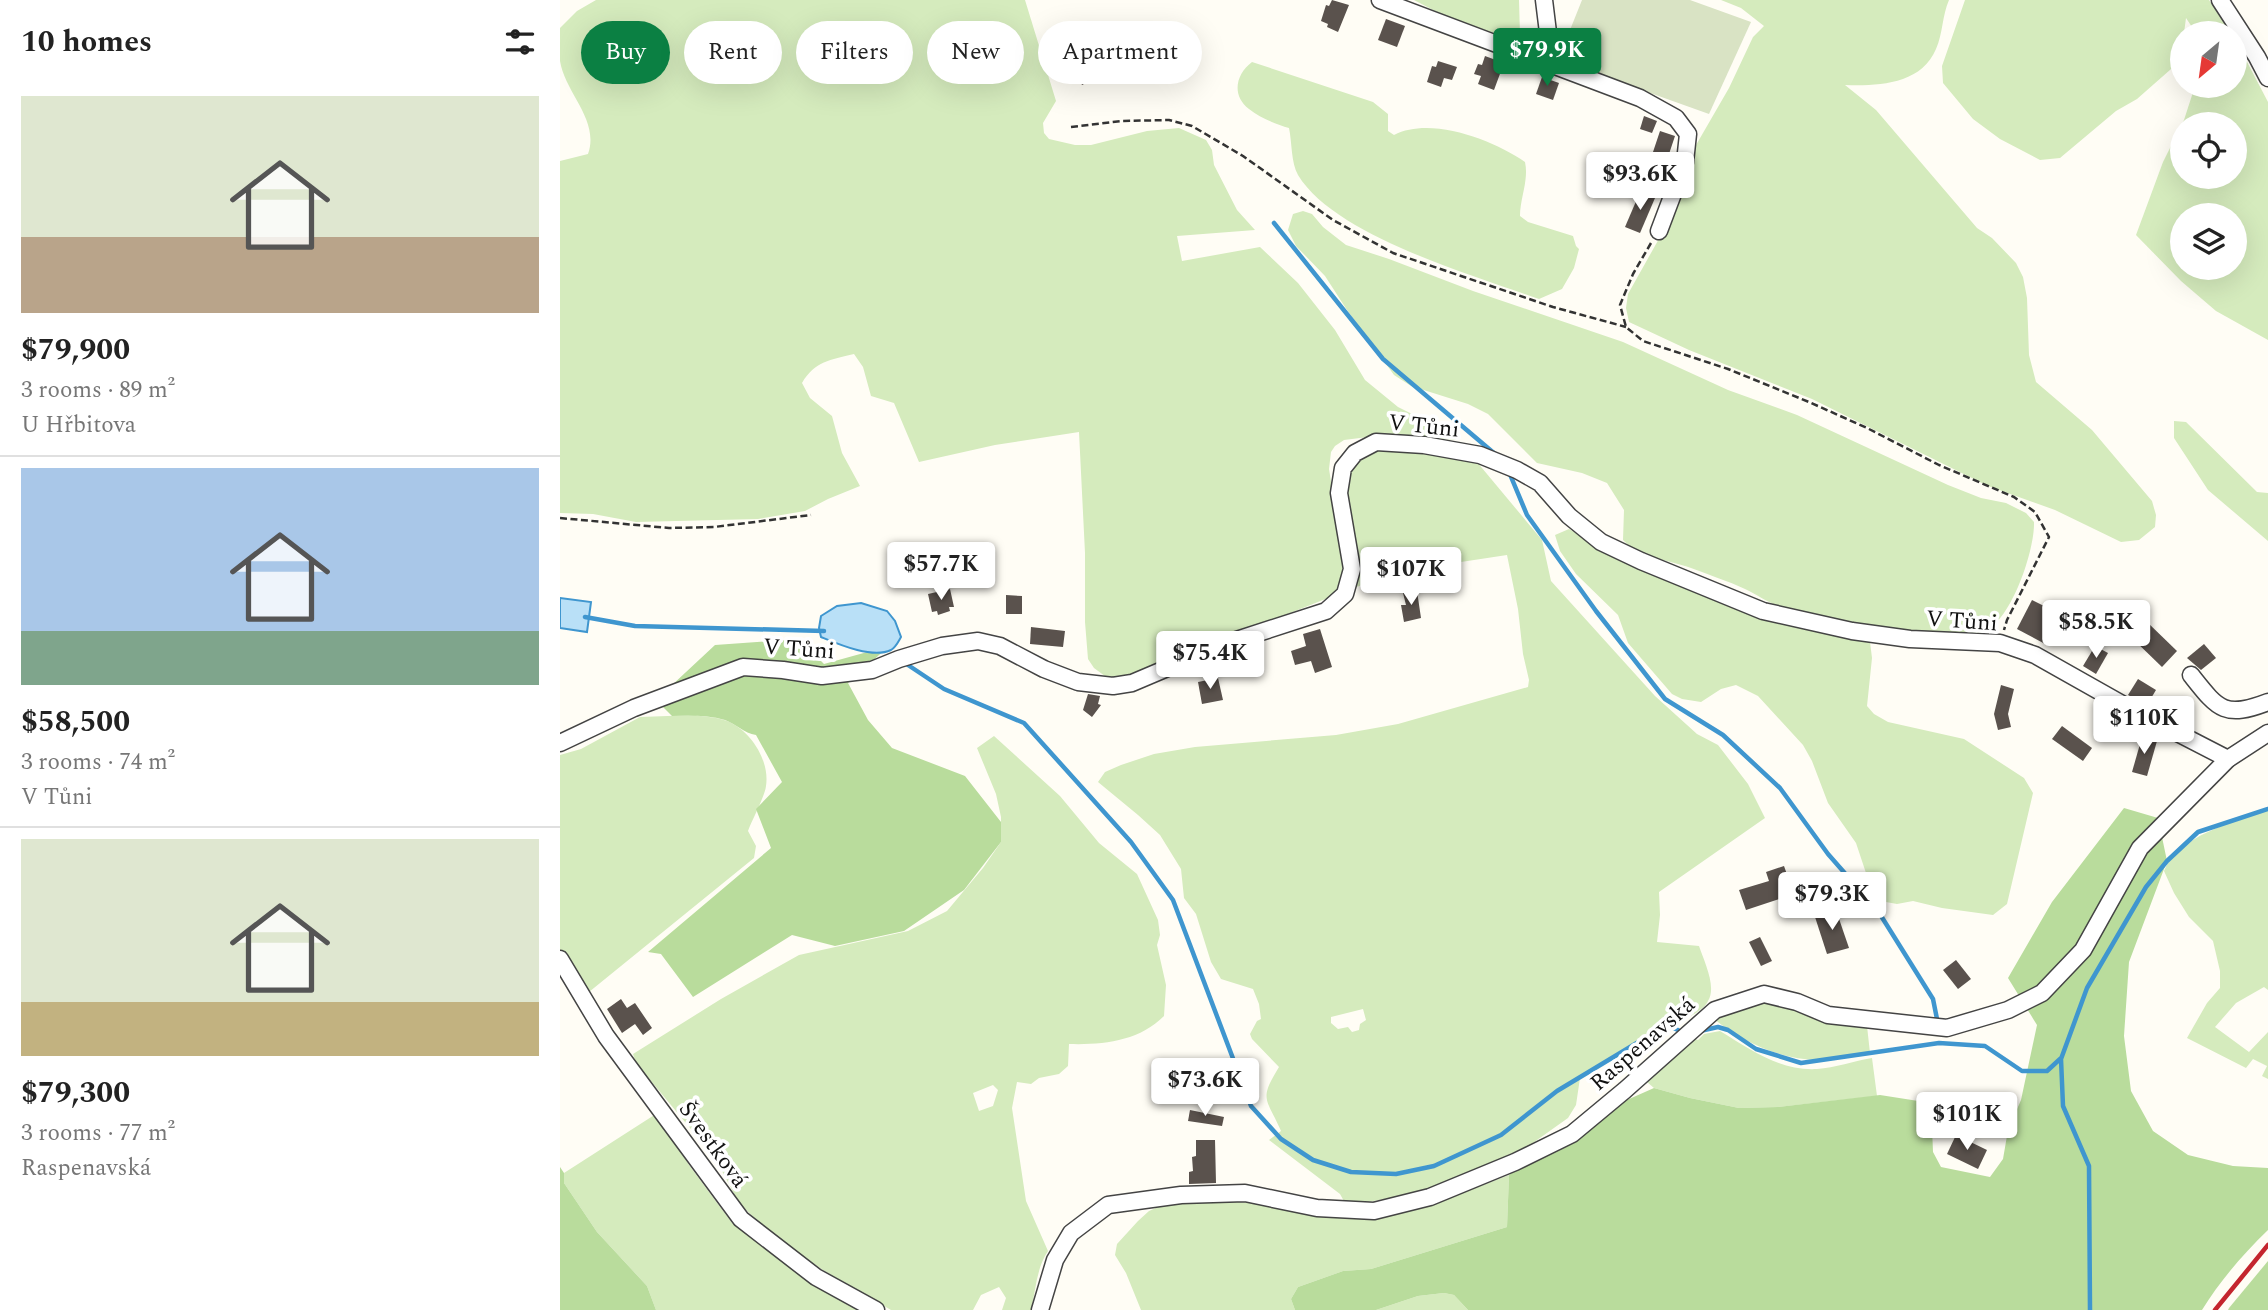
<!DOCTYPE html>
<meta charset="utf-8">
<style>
:root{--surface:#fff;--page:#f2f2f2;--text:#222;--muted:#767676;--line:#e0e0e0;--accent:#0b8043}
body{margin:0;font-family:Spectral,serif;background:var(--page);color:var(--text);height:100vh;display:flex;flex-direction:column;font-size:26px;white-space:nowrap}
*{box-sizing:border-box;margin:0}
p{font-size:23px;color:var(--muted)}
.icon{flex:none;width:38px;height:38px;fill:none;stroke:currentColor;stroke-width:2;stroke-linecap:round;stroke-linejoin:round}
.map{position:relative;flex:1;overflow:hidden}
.panel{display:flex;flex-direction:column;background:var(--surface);width:560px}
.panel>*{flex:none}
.hud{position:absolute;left:21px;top:21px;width:665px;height:63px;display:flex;gap:14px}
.needle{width:46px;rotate:209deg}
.controls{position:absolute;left:1610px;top:21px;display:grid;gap:14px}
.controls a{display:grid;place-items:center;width:77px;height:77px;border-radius:50%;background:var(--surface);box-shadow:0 7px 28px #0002;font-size:35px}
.price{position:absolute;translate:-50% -60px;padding:0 16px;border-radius:7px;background:#fff;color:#222;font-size:23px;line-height:46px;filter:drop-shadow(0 2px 4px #0008)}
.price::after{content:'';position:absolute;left:50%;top:42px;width:21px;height:16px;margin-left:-10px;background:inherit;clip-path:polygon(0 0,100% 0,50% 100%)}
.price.active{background:var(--accent);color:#fff}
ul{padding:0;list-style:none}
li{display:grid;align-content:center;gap:14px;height:371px;padding:0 21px}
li+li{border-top:2px solid var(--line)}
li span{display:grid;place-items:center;height:217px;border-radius:0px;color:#555}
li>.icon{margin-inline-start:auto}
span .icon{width:126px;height:126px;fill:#fffc;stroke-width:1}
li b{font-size:30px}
h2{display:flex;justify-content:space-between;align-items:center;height:84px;padding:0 21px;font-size:30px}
.chip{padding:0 24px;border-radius:32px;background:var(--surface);box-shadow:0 7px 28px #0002;font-size:24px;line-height:63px}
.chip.active{background:var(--accent);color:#fff}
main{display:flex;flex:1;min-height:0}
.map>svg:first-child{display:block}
.green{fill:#d5ebbd;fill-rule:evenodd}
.forest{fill:#b9dc9c}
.cemetery{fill:#d9e3c4}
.water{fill:#b9e0f7;stroke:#3f96cf;stroke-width:2}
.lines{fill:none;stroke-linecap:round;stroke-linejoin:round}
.stream{stroke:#3f96cf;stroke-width:4.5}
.building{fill:#5a524d}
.minor-casing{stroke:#444;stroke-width:19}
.path{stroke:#333;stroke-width:2.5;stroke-dasharray:7 3.5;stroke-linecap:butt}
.minor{stroke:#fff;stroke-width:16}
.rail{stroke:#c4262e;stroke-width:4.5}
.labels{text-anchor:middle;stroke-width:7;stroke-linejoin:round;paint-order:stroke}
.street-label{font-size:23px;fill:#111;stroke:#fff}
</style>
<main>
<section class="panel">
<h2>10 homes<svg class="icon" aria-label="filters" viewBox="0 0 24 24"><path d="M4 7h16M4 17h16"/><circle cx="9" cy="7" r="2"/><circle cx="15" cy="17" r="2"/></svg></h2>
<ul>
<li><span style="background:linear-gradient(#dfe7d0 65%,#b9a48a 0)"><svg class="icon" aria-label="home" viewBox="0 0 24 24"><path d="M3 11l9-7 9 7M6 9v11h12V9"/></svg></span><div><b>$79,900</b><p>3 rooms · 89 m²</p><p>U Hřbitova</p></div></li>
<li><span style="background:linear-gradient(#a9c7e8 75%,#7fa58c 0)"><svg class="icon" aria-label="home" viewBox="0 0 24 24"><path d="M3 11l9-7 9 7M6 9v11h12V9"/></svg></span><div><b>$58,500</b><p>3 rooms · 74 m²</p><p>V Tůni</p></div></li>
<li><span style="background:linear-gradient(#dfe7d0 75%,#c2b280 0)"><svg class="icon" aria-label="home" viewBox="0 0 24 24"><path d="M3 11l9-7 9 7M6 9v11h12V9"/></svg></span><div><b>$79,300</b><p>3 rooms · 77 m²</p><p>Raspenavská</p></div></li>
</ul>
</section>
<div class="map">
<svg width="1708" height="1310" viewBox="0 0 1708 1310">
<rect width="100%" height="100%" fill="#fffdf5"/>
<g class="green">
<path d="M36 0H465L496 101 483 123 484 133 489 139 515 145H531L587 131 619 128 646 140 652 150 654 165 677 210 695 230 617 236 622 261 700 247 738 283 775 330 805 380 838 407 890 433 896 437V440L845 436H816L784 440 775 446 771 452 769 469 780 537 784 574 780 588 773 596 624 655 575 677 553 682 534 668 528 659 525 622V553L519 432 435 445 359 462 334 403 311 396 303 367 294 354C270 360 255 361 242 383L250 398 272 416 282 453 300 486 268 499 245 511 198 519 76 522 33 514 0 513V161L28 154C40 120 5 93 0 61 0 51 0 39 0 28L17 11Z"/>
<polygon points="854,0 959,0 960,36 957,40 953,39 912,26 875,11"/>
<path d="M1161 0H1389C1382 16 1383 33 1376 49 1361 85 1317 86 1285 85L1316 110 1417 228 1432 238 1456 263 1463 277 1467 298 1469 355 1476 382 1532 430 1592 501 1596 515 1595 527 1579 540 1561 542 1495 510 1428 486 1252 399 1129 350 1069 322 1066 308 1068 294 1105 228 1132 152 1169 88 1193 37 1204 26 1181 8Z"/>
<polygon points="1405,0 1649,0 1671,33 1636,33 1626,18 1624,33 1622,33 1622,51 1619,62 1577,99 1556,111 1500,158 1480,160 1440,139 1413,119 1383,83 1382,66"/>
<path d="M1675 39 1708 102V340L1656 311 1621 281 1576 235 1603 162 1624 120 1635 86H1675ZM1622 124H1675V177H1622ZM1622 215H1675V268H1622Z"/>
<path d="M692 62 813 102 828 114V131L834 135C871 116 933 140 965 162 969 180 960 198 960 216L968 222 1013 236 1016 246 1019 249 1014 268 1002 289 979 299C913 275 775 236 738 175 731 163 732 142 729 128 716 124 700 118 689 109 671 95 676 74 692 62Z"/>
<path d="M743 211 752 214 763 227 786 245 829 259 913 291 1063 342 1168 390 1237 415 1388 485 1421 498 1446 503 1466 513 1474 522C1475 550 1451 623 1422 633 1405 639 1382 634 1364 633 1315 628 1266 620 1218 606 1207 602 1196 594 1185 589 1168 581 1149 575 1131 568 1109 560 1080 558 1063 540L1064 510 1047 483 1022 473 977 463 928 414 908 404 851 386 834 375 787 310 765 276 736 246 728 230 733 214Z"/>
<polygon points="1614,421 1626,422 1697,492 1708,493 1708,541 1648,490 1614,438"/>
<path d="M859 448 917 462 982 540 991 581 1095 696 1137 734 1158 745 1188 784 1205 818 1099 892 1100 915 1097 942 1139 946C1144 961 1157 987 1148 1001 1146 1006 1140 1010 1136 1013L1020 1078 1016 1105 1008 1118 949 1160 895 1181 835 1197 797 1204 785 1203 780 1194 709 1140 721 1131C707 1098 698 1101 719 1067L692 1039 690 1034 697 1021 701 1019 699 1004 693 989 661 979 651 962 636 914 624 898 621 869 600 835 578 815 538 782 545 772 561 765 594 754 635 747 776 735 838 724 968 687 969 680 963 654 958 609 947 555 868 567 796 587 792 546 782 488 790 465 818 449ZM803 1009 806 1020 800 1024 799 1030 792 1032 788 1027 778 1029 771 1023V1017Z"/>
<polygon points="1009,529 1046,551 1196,615 1310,642 1312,658 1307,706 1314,714 1328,722 1404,739 1464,778 1473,793 1447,904 1433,915 1382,908 1353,901 1337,904 1326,902 1317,894 1310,885 1296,843 1268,803 1252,761 1243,745 1198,696 1176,685 1161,689 1141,702 1122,699 1112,694 1068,643 1058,615 1016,574 1000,551 995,535"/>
<path d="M135 715C145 717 157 717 167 721 190 730 210 760 206 786 205 796 192 820 188 831L196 846 194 858 29 992 0 954V755L21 749 80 717Z"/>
<path d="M434 736 500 796 539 843 577 874 598 920 600 935 597 945 606 985 604 1016C579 1041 544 1045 509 1044L508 1066 499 1074 479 1078 471 1084 457 1082 452 1108 466 1201 488 1251C476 1269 476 1290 471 1310H442L446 1298 439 1287 421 1295 413 1310H331L263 1270 212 1235 179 1203 162 1171 135 1134 76 1063 73 1054 161 999 239 955 348 931 387 911 423 868 441 842V817L436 794 417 748ZM433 1085 438 1090 433 1106 419 1111 413 1093Z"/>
<path d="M1708 808V990L1704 987 1676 1003 1655 1027 1689 1052 1708 1032V1079L1702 1076 1707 1066 1693 1059 1686 1068 1627 1038 1647 1003 1660 988V971L1653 941 1629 917 1614 893 1604 871C1617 836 1675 822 1708 808Z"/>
<path d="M1209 999 1307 1026 1310 1053C1294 1055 1277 1060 1261 1060 1223 1061 1183 1042 1154 1019L1159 1013Z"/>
<path d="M1160 1031C1191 1050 1220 1071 1257 1069 1275 1068 1294 1061 1312 1058L1317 1096 1218 1107 1179 1108 1130 1098 1094 1088 1087 1082 1092 1073 1130 1037 1138 1040 1144 1034Z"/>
<polygon points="99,1112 129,1165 172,1223 217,1258 266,1292 299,1310 96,1310 87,1286 37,1232 4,1183 4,1173"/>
<polygon points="949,1175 947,1227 811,1269 783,1271 738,1287 731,1299 735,1310 581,1310 566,1273 555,1255 557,1244 578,1221 589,1211 603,1205 667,1201 716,1205 852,1208 913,1189"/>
<polygon points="884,1293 894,1295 908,1310 816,1310 858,1296"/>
</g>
<g class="forest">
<path d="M239 639 264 664 329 646 288 683 308 720 332 748 405 776 441 822V842L404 890 344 931 275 946 232 935 133 997 101 954 88 952 211 848 196 809 222 782 196 735C184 733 176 724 165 720 148 715 129 715 112 716L96 700 155 645Z"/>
<path d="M1564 808 1598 818 1607 861 1569 962 1564 1036 1571 1091 1593 1131 1628 1155 1673 1166 1708 1168V1230C1683 1254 1660 1281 1642 1310H908L894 1295 884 1293 858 1296 816 1310H735L731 1299 738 1287 783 1271 811 1269 947 1227 949 1175 1024 1119 1094 1088 1130 1098 1179 1108 1218 1107 1320 1095 1371 1103 1373 1152 1381 1167 1430 1177 1443 1159 1448 1130 1461 1100 1477 1025 1448 978 1492 902Z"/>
<polygon points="0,1167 4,1173 4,1183 37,1232 87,1286 96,1310 0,1310"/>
<polygon points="1708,1261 1708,1310 1668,1310 1669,1308"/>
</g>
<polygon class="cemetery" points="1022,0 1130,0 1191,22 1149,114 998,60"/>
<g class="water">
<polygon points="0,598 31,602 27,632 0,628"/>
<path d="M301 603 327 611 335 621 341 637C338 642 336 647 331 650 312 659 278 644 261 637L259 628 261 616 277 606Z"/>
</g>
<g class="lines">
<g class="stream">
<polyline points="714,223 823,359 935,454"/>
<polyline points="949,472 967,515 1036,611 1105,699 1163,735 1220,788 1268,854 1318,911 1373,999 1377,1019"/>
<polyline points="25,617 75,626 264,631"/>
<polyline points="348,665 384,689 464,723 571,842 613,900 691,1106 721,1139 753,1160 791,1172 836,1174 874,1166 941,1135 997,1091 1100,1029 1111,1027 1118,1030"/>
<polyline points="1140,1031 1158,1027 1168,1030 1196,1049 1241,1063 1379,1043 1425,1046 1462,1071 1487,1071 1500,1059"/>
<polyline points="1530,1310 1529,1166 1503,1106 1501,1059 1527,988 1586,887 1607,861 1638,832 1708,809"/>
</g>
</g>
<g class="building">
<polygon points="772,0 789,5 778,32 767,27 768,24 761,21 766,5 769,6"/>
<polygon points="826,19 845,26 837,47 818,40"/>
<polygon points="522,48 536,78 522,85 508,54"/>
<polygon points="925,56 944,63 934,90 918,84 921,76 914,74 918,64 922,65"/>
<polygon points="878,61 897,67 892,80 884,78 881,87 867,82 872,66 876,67"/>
<polygon points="982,77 999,83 993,100 976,94"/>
<polygon points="1084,116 1097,121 1092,133 1080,129"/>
<polygon points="1100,131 1115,136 1107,160 1092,155"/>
<polygon points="1080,192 1095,198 1080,233 1065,227"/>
<polygon points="390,589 394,607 389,607 390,611 378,615 377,611 372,612 368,594"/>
<polygon points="857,591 861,618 844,622 841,605 846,605 843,593"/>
<polygon points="446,595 462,596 462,614 446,614"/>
<polygon points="1472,600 1502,615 1487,645 1457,629"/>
<polygon points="1586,621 1617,651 1602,667 1571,637"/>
<polygon points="471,627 505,631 503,647 470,644"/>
<polygon points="760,629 772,667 755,673 751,661 735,665 731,651 746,646 743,634"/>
<polygon points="1644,644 1656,658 1641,670 1627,658"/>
<polygon points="1535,646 1548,653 1536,674 1523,666"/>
<polygon points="658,678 663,700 642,704 638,682"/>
<polygon points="1578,679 1596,690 1587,705 1568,695"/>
<polygon points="1441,685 1454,689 1448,714 1451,727 1438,730 1434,714"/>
<polygon points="528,694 540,696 538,704 541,705 532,717 523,710"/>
<polygon points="1502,726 1532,748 1523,761 1492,739"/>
<polygon points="1582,737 1597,741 1587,776 1572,772"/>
<polygon points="1224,866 1234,894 1186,910 1179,890 1209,881 1206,872"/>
<polygon points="1276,910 1289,948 1267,954 1255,917"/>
<polygon points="1200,937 1212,961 1201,966 1189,942"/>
<polygon points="1396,960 1411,979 1398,989 1383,970"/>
<polygon points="61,999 67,1008 75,1003 92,1028 83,1035 75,1024 62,1033 47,1009"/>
<polygon points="630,1110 664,1117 662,1126 628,1121"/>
<polygon points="1396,1135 1427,1150 1418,1169 1387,1154"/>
<polygon points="636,1140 655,1140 656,1183 629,1184 629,1172 633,1171 632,1157 636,1156"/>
</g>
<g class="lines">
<g class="minor-casing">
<g id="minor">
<polyline points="820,0 1080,98 1116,118 1128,134 1125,162 1099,231"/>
<polyline points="984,0 992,65"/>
<polyline points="1660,0 1697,57 1708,78"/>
<path d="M1631 675C1658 709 1664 719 1708 702"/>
<polyline points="0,743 74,708 183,667 223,670 262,676 312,670 339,659 382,646 418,641 440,646 484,669 518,682 553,686 572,683 664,644 766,611 785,594 792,569 779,493 783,468 795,453 816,442 864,445 920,455 957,470 980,483 1009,516 1041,542 1081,561 1203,611 1292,631 1350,639 1440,643 1475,655 1569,708 1668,759"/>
<polyline points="0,959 46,1036 181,1219 256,1277 316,1310"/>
<polyline points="480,1310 495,1260 511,1233 548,1205 621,1195 685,1193 757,1208 814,1211 870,1197 955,1162 1012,1134 1065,1090 1155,1010 1204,994 1237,1002 1268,1015 1387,1028 1448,1010 1482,993 1523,950 1580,848 1668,759 1708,733"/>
</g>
</g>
<g class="path">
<polyline points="511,127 562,121 609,120 632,126 683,156 773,220 833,253 993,307 1066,327"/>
<polyline points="1091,243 1073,274 1060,305 1066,327 1083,341 1168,369 1249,402 1307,428 1379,465 1454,497 1475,512 1489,537 1447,620 1444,630"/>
<polyline points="0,518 109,528 154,527 251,515"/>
</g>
<use href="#minor" class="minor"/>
<polyline class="rail" points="1655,1310 1708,1245"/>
</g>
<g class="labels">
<g class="street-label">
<text transform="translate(864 425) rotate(6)" y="8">V Tůni</text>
<text transform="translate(1402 620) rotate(4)" y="8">V Tůni</text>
<text transform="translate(239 648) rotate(4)" y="8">V Tůni</text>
<text transform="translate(1082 1043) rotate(-41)" y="8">Raspenavská</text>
<text transform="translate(154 1144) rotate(54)" y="8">Švestková</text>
</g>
</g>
</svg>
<div class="controls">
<a><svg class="needle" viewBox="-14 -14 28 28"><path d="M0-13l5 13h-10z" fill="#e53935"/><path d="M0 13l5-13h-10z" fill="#767676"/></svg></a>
<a><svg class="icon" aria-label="locate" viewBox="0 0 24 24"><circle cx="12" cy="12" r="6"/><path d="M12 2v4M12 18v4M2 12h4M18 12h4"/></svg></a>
<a><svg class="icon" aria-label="layers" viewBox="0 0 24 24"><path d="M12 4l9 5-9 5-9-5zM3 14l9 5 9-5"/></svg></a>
</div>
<b class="price active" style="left:987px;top:88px">$79.9K</b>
<b class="price" style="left:1080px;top:212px">$93.6K</b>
<b class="price" style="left:381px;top:602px">$57.7K</b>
<b class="price" style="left:851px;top:607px">$107K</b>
<b class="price" style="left:1536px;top:660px">$58.5K</b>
<b class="price" style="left:650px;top:691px">$75.4K</b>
<b class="price" style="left:1584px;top:756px">$110K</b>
<b class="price" style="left:1272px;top:932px">$79.3K</b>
<b class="price" style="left:645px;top:1118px">$73.6K</b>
<b class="price" style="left:1407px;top:1152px">$101K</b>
<div class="hud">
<a class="chip active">Buy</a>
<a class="chip">Rent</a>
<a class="chip">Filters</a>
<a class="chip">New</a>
<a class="chip">Apartment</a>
</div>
</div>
</main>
